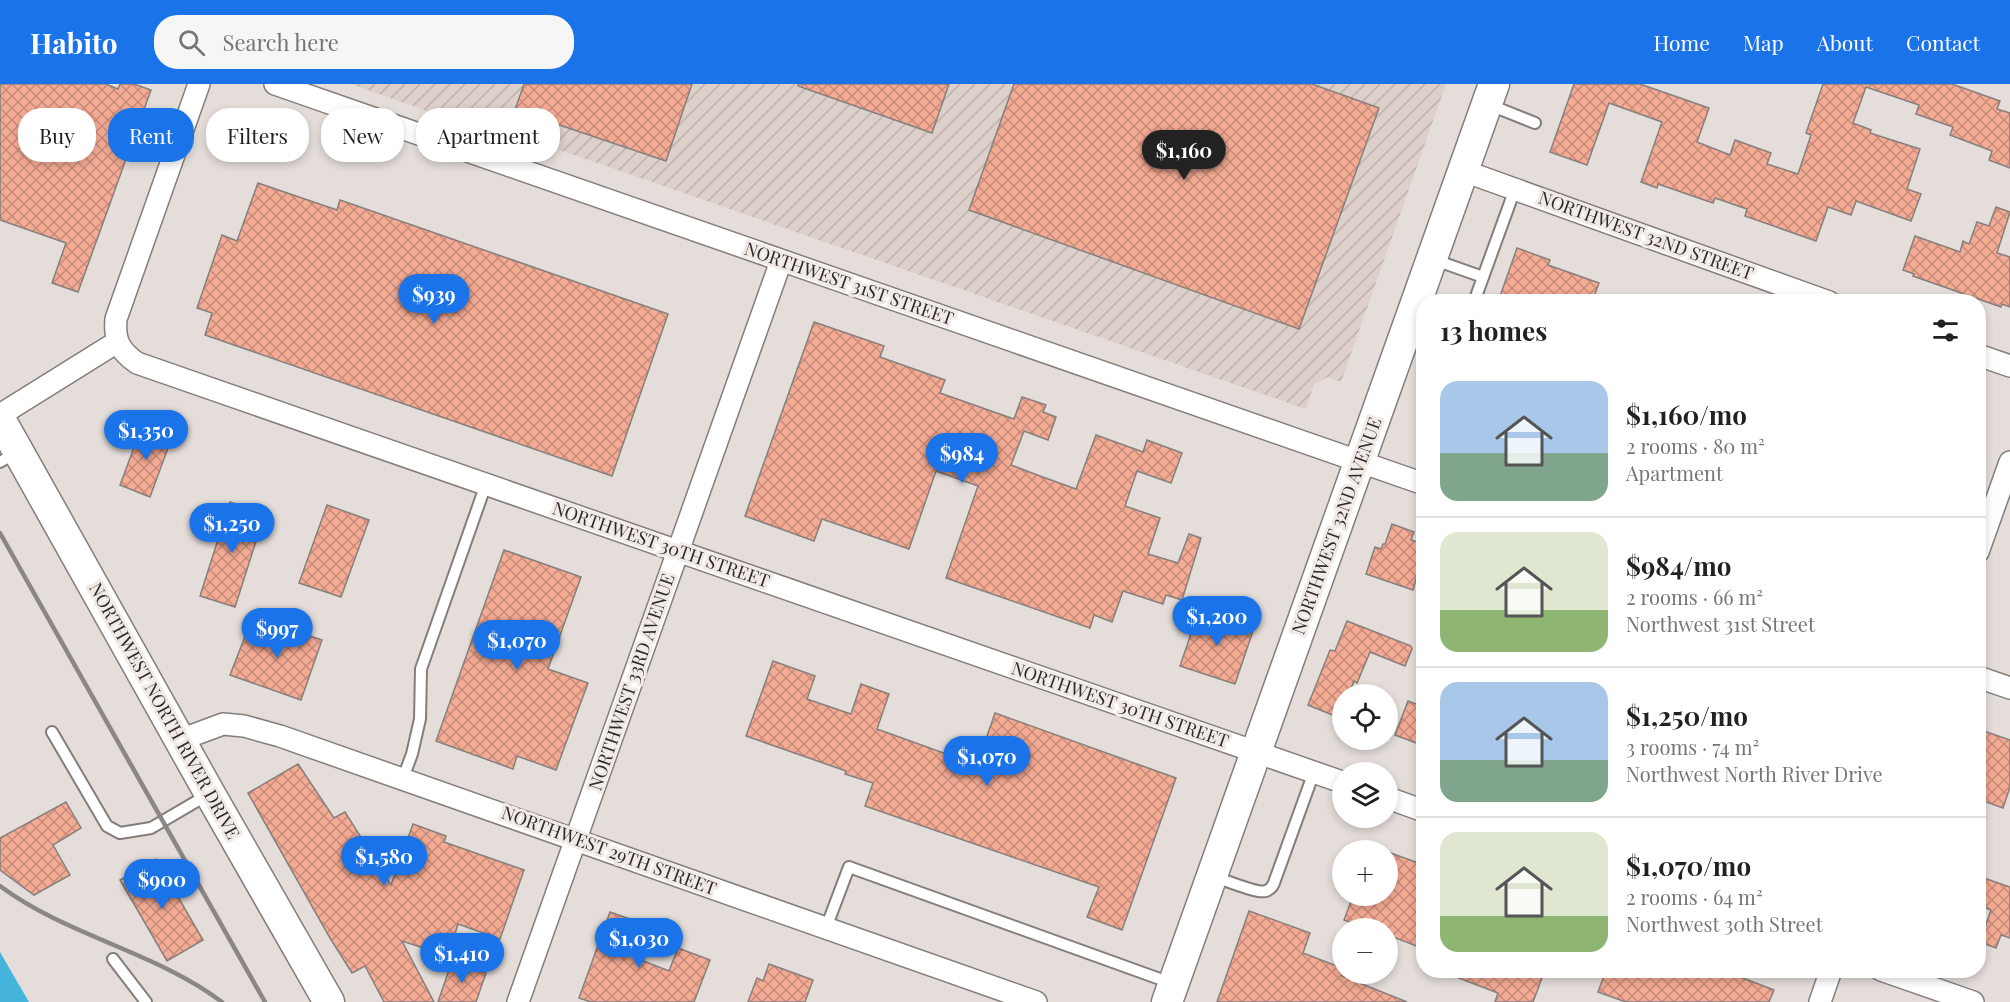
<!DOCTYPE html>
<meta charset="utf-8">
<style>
:root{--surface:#fff;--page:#f6f6f6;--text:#202124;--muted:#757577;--line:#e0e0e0;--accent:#1a73e8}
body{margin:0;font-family:"Playfair Display",serif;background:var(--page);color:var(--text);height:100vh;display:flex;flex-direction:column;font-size:22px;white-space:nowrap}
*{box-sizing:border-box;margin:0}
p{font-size:20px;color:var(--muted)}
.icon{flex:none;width:33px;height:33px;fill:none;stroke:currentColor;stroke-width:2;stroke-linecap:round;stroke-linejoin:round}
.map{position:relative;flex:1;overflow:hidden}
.side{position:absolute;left:1416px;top:210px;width:570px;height:684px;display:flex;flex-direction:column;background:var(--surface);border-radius:24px;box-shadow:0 3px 9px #0003}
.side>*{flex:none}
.banner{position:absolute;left:18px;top:24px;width:570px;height:54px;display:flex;gap:12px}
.tools{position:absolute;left:1332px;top:600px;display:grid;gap:12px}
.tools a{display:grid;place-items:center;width:66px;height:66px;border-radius:50%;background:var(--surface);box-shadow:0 3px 9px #0003;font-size:30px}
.price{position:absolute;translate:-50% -51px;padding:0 14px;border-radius:21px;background:var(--accent);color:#fff;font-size:20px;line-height:39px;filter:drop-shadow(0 2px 3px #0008)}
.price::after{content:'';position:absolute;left:50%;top:36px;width:18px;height:14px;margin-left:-9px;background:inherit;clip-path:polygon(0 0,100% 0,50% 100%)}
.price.selected{background:#222;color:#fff}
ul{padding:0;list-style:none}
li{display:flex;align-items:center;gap:18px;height:150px;padding:0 24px}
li+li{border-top:2px solid var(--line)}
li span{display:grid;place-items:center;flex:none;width:168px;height:120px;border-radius:18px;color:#555}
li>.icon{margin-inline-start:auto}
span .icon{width:72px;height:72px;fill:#fffc;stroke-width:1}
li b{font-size:26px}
h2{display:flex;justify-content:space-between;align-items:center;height:72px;padding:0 24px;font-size:26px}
.pill{padding:0 21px;border-radius:24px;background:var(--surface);box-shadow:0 3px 9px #0003;font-size:21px;line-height:54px}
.pill.selected{background:var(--accent);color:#fff}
header{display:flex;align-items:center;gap:36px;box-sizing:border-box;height:84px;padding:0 30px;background:var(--accent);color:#fff}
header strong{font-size:28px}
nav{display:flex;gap:33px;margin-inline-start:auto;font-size:21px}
.search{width:420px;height:54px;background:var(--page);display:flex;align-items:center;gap:15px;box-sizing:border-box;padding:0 21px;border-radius:24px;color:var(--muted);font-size:22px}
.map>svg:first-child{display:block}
.industrial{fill:url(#industrial-furrows)}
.water{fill:#46b5de}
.building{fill:url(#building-cross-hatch);stroke:#867f7d;stroke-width:1.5}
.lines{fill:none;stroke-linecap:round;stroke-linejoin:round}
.lane-casing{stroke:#847e7b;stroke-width:14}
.street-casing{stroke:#847e7b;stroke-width:24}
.secondary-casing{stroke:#847e7b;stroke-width:33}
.lane{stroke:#fff;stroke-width:10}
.street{stroke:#fff;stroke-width:21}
.secondary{stroke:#fff;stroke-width:30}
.rail{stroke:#8b8785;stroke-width:4.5}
.labels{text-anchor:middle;stroke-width:6;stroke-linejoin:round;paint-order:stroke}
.street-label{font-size:18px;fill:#2d2b2a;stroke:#f1eae7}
</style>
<header>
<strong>Habito</strong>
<div class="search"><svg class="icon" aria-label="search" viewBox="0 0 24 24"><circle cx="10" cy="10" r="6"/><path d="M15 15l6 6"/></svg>Search here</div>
<nav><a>Home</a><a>Map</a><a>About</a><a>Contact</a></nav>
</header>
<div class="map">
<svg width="2010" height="918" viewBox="0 0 2010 918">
<defs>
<pattern id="industrial-furrows" width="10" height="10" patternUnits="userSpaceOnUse" patternTransform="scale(1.5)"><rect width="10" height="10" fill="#ddcfc9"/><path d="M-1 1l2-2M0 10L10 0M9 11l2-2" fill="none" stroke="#beb2ad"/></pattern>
<pattern id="building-cross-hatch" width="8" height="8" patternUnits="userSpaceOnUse" patternTransform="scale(1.5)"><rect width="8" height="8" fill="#f4ab94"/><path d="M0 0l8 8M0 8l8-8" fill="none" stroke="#c68b79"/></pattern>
</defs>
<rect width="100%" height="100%" fill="#e4ddda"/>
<polygon class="industrial" points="351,0 1446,0 1341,298 1328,293 1314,300 1306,325 557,65 554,72"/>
<polygon class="water" points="0,868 29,918 0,918"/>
<g class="building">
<polygon points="0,0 106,0 118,5 120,0 134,0 151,6 78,208 52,199 66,159 0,136"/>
<polygon points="524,0 692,0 666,77 515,26"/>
<polygon points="798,0 949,0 932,49 798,2"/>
<polygon points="1014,0 1312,0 1379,24 1299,245 969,126"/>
<polygon points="1574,0 1640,0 1709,24 1697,58 1730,71 1735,56 1771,69 1767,80 1798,90 1811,51 1806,49 1823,0 1952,0 2000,17 1997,25 2010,29 2010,84 1989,76 1992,67 1950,51 1953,43 1916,30 1919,21 1866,3 1853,39 1871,46 1870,49 1920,65 1907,105 1921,110 1911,137 1856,117 1851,131 1828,123 1816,157 1745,132 1747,125 1715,114 1713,119 1658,100 1657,104 1641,98 1662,38 1609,19 1587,81 1550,68"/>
<polygon points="258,99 337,126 340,116 668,230 612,392 205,251 212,229 197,224 222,151 237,157"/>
<polygon points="1996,123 2010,128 1997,169 2010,173 2010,223 2002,220 2001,223 1913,192 1914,190 1903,186 1915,152 1960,168 1963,157 1969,160 1977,138 1989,142"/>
<polygon points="1517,164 1550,176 1548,181 1599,199 1592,218 1498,218"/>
<polygon points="814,238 884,262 880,273 945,296 940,309 1014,335 1022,313 1046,321 1043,328 1056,333 1048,356 1024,347 1011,381 1040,392 1076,405 1096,351 1143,368 1147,356 1182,369 1171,399 1137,387 1125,422 1160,434 1148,470 1178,479 1189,450 1201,454 1182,516 1166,511 1163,520 1123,507 1112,538 1094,531 1090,544 946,494 978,402 936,387 909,465 822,435 814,457 745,432"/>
<polygon points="142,342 172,353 150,413 120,401"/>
<polygon points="230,418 265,429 235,523 200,512"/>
<polygon points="327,421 369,436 341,513 299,499"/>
<polygon points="1392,440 1414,448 1411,456 1424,460 1424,494 1417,492 1413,506 1366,490 1375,463 1381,465 1383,460 1385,460"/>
<polygon points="504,466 581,493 548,585 588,599 556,686 517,672 513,685 436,657"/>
<polygon points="1199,526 1254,544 1235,600 1180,582"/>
<polygon points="251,537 284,548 286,544 322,556 301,616 230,591"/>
<polygon points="1347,537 1411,562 1412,565 1405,582 1370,568 1357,599 1354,597 1349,610 1342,610 1342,635 1308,621 1330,566 1335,567"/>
<polygon points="773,577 815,592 807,615 851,630 861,600 889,610 877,645 977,681 995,629 1176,694 1122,846 1087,833 1099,803 865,722 873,699 845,690 846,687 746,652"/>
<polygon points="1408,617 1424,623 1424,662 1395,651"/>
<polygon points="1978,645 2010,656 2010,703 2003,724 1978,715"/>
<polygon points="298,680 334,734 345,728 391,801 413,740 446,752 444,758 524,786 500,855 458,840 448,872 402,857 434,918 384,918 365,882 352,889 330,854 248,709"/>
<polygon points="66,718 81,744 53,761 70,791 34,811 0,786 0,754"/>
<polygon points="1388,768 1424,781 1424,865 1388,851 1388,844 1367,844 1344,836 1353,812 1388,812"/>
<polygon points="156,775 203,856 167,877 120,796"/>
<polygon points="1978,792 2010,803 2010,854 2001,851 1996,864 1980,858 1991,826 1978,821"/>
<polygon points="1249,827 1310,849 1303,869 1342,884 1342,892 1407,918 1217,918"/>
<polygon points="610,828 653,843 641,876 669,887 678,864 710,876 694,918 591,918 579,914"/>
<polygon points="452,877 486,889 476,918 438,918"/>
<polygon points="769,880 813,896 805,918 748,918 757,894 763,897"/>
<polygon points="1443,886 1545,886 1533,918 1495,918 1498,909 1443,888"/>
<polygon points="1606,886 1722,886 1774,906 1769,918 1626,918 1598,908"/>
</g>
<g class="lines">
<g class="lane-casing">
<g id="lane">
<polyline points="1490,21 1535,39"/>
<polyline points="1432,175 1483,193"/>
<polyline points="1474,218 1515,105"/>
<polyline points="0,378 18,368"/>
<polyline points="52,648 107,742 120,749 151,744 209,710"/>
<polyline points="403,694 412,670 420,635 421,585 486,400"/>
<path d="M1215 793C1225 796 1258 810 1266 807 1271 805 1274 800 1275 796L1314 688"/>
<polyline points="826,844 849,783 1171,899"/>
<polyline points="113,875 146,918"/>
</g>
</g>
<g class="street-casing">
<g id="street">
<path d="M199 0 116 235C114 257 120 267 137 279L1342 698"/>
<polyline points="275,0 1424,400"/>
<polyline points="1464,87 1829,218"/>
<polyline points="1978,271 2010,282"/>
<polyline points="0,331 117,258"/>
<polyline points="1978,468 2010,378"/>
<polyline points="1978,593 2010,604"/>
<polyline points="180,656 223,640 244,642 280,652 1036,918"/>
<polyline points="1388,714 1424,727"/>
<polyline points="1881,886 1973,918"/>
<polyline points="518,918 781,177"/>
<polyline points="1820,918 1831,886"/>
</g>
</g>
<g class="secondary-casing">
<g id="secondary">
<polyline points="0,335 210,710 329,918"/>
<polyline points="1167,918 1494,0"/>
</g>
</g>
<use href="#lane" class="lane"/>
<use href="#street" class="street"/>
<use href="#secondary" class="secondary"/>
<g class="rail">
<polyline points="0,449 265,918"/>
<path d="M0 802C67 852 156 868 222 918"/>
</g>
</g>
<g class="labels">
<g class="street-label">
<text transform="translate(1646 152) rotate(20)" y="6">NORTHWEST 32ND STREET</text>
<text transform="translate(849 200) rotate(19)" y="6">NORTHWEST 31ST STREET</text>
<text transform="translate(1337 442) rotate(-70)" y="6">NORTHWEST 32ND AVENUE</text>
<text transform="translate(661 461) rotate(19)" y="6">NORTHWEST 30TH STREET</text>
<text transform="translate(632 598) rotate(-71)" y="6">NORTHWEST 33RD AVENUE</text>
<text transform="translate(1120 621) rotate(19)" y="6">NORTHWEST 30TH STREET</text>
<text transform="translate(164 627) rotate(61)" y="6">NORTHWEST NORTH RIVER DRIVE</text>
<text transform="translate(609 767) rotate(20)" y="6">NORTHWEST 29TH STREET</text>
</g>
</g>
</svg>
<div class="tools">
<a><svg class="icon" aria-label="locate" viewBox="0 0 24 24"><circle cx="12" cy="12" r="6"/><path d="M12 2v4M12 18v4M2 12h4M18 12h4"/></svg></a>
<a><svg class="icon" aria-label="layers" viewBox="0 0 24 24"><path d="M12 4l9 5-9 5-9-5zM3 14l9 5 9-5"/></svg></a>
<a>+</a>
<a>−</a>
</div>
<b class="price selected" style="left:1184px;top:97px">$1,160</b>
<b class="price" style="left:434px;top:241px">$939</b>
<b class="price" style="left:146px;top:377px">$1,350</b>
<b class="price" style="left:962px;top:400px">$984</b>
<b class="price" style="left:232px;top:470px">$1,250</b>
<b class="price" style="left:1217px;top:563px">$1,200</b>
<b class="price" style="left:277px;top:575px">$997</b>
<b class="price" style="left:517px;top:587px">$1,070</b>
<b class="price" style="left:987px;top:703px">$1,070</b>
<b class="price" style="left:384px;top:803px">$1,580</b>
<b class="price" style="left:162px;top:826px">$900</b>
<b class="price" style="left:639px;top:885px">$1,030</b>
<b class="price" style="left:462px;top:900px">$1,410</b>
<div class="banner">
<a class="pill">Buy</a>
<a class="pill selected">Rent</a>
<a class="pill">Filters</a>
<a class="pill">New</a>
<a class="pill">Apartment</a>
</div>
<section class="side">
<h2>13 homes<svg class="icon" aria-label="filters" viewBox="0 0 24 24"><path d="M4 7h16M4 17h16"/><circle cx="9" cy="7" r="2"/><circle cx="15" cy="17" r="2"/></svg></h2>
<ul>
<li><span style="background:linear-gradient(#a9c7e8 60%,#7fa58c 0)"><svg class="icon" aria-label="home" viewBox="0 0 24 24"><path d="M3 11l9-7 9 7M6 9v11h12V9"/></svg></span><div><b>$1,160/mo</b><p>2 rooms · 80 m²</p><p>Apartment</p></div></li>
<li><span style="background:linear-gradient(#dfe7d0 65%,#8fb573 0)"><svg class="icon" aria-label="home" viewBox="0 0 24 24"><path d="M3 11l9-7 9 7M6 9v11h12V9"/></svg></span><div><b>$984/mo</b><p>2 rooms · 66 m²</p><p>Northwest 31st Street</p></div></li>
<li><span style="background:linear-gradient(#a9c7e8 65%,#7fa58c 0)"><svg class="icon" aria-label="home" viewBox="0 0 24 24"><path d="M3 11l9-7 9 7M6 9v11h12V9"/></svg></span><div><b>$1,250/mo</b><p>3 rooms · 74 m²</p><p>Northwest North River Drive</p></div></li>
<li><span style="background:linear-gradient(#dfe7d0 70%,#8fb573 0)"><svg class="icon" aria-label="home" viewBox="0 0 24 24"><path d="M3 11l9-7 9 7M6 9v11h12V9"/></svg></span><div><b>$1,070/mo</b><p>2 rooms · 64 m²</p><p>Northwest 30th Street</p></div></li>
</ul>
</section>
</div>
